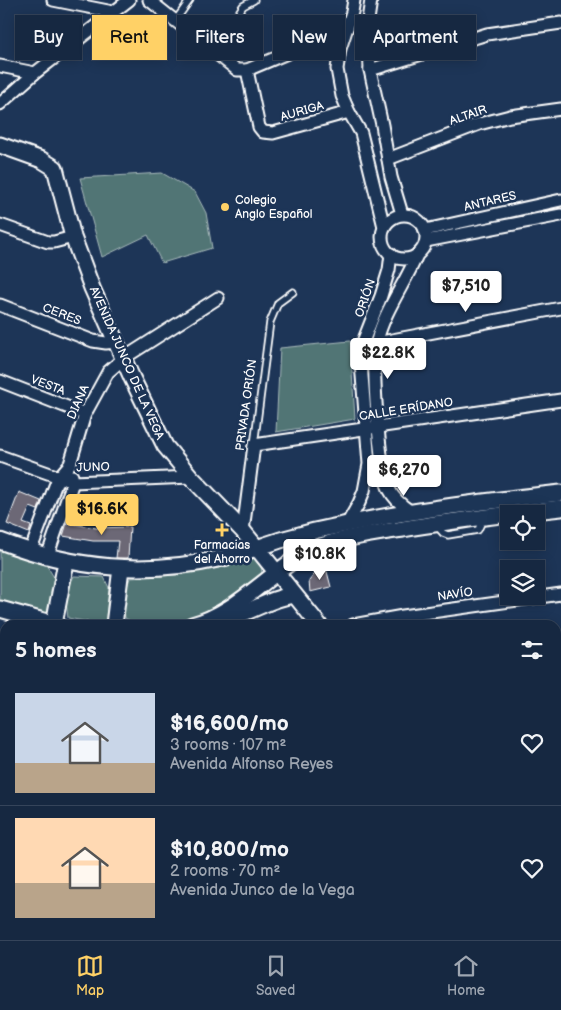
<!DOCTYPE html>
<meta charset="utf-8">
<style>
:root{--surface:#162841;--page:#1f3048;--text:#f1f3f6;--muted:#9ea6b1;--line:#35445a;--accent:#ffd166}
body{margin:0;font-family:"Balsamiq Sans",sans-serif;background:var(--page);color:var(--text);height:100vh;display:flex;flex-direction:column;font-size:19px;white-space:nowrap}
*{box-sizing:border-box;margin:0}
p{font-size:16px;color:var(--muted)}
.icon{flex:none;width:28px;height:28px;fill:none;stroke:currentColor;stroke-width:2;stroke-linecap:round;stroke-linejoin:round}
.map{position:relative;flex:1;overflow:hidden}
.sheet{position:absolute;left:0px;top:620px;width:561px;height:320px;display:flex;flex-direction:column;background:var(--surface);border-radius:15px 15px 0 0;box-shadow:0 2px 12px #0003,0 0 0 1px var(--line)}
.sheet>*{flex:none}
.guide{position:absolute;left:15px;top:15px;width:531px;height:45px;display:flex;gap:10px}
.buttons{position:absolute;left:500px;top:505px;display:grid;gap:10px}
.buttons a{display:grid;place-items:center;width:45px;height:45px;border-radius:0px;background:var(--surface);box-shadow:0 2px 12px #0003,0 0 0 1px var(--line);font-size:25px}
.price{position:absolute;translate:-50% -42px;padding:0 11px;border-radius:5px;background:#fff;color:#222;font-size:16px;line-height:32px;filter:drop-shadow(0 1px 2px #0008)}
.price::after{content:'';position:absolute;left:50%;top:30px;width:15px;height:11px;margin-left:-8px;background:inherit;clip-path:polygon(0 0,100% 0,50% 100%)}
.price.selected{background:var(--accent);color:#111}
ul{padding:0;list-style:none}
li{display:flex;align-items:center;gap:15px;height:125px;padding:0 15px}
li+li{border-top:1px solid var(--line)}
li span{display:grid;place-items:center;flex:none;width:140px;height:100px;border-radius:0px;color:#555}
li>.icon{margin-inline-start:auto}
span .icon{width:60px;height:60px;fill:#fffc;stroke-width:1}
li b{font-size:21px}
h2{display:flex;justify-content:space-between;align-items:center;height:60px;padding:0 15px;font-size:21px}
.chip{padding:0 18px;border-radius:0px;background:var(--surface);box-shadow:0 2px 12px #0003,0 0 0 1px var(--line);font-size:18px;line-height:45px}
.chip.selected{background:var(--accent);color:#111}
.tab-bar{display:flex;justify-content:space-around;align-items:center;height:70px;border-top:1px solid var(--line);background:var(--surface);font-size:14px;color:var(--muted)}
.tab-bar a{display:grid;justify-items:center;gap:2px}
.tab-bar .selected{color:var(--accent)}
.map>svg:first-child{display:block}
.green{fill:#517475;stroke:#a8baba}
.building{fill:#6c6876;stroke:#fff}
.lines{fill:none;stroke-linecap:round;stroke-linejoin:round}
.lane-casing{stroke:#fff;stroke-width:9}
.street-casing{stroke:#fff;stroke-width:15}
.secondary-casing{stroke:#fff;stroke-width:19}
.lane{stroke:#1d3557;stroke-width:5.5}
.street{stroke:#1d3557;stroke-width:11}
.secondary{stroke:#1d3557;stroke-width:15}
.poi-dot{fill:#ffd166;stroke:#1d3557;stroke-width:2}
.labels{text-anchor:middle;stroke-width:5;stroke-linejoin:round;paint-order:stroke}
.street-label{font-size:12px;fill:#fff;stroke:#1d3557}
.poi-label{font-size:12px;fill:#fff;stroke:#1d3557;text-anchor:start}
</style>
<div class="map">
<svg width="561" height="940" viewBox="0 0 561 940">
<rect width="100%" height="100%" fill="#1d3557"/>
<filter id="ink" filterUnits="userSpaceOnUse"><feTurbulence type="fractalNoise" baseFrequency=".02" numOctaves="2"/><feDisplacementMap in="SourceGraphic" scale="10" xChannelSelector="R" yChannelSelector="G"/><feConvolveMatrix kernelMatrix="1 2 1 2 8 2 1 2 1" color-interpolation-filters="sRGB"/></filter>
<g filter="url(#ink)">
<g class="green">
<polygon points="162,173 195,192 206,213 212,248 162,263 148,235 102,257 80,178"/>
<polygon points="350,341 355,419 276,432 280,348"/>
<polygon points="0,548 47,566 55,579 52,613 26,617 0,607"/>
<polygon points="250,555 261,565 262,575 215,614 167,625 138,625 125,618 123,599 130,578 176,575"/>
<polygon points="74,576 104,577 109,588 105,625 68,618 65,594"/>
<polygon points="561,750 561,804 556,805 556,751"/>
</g>
<g class="building">
<polygon points="19,492 41,501 38,510 30,507 23,523 31,526 29,533 7,524"/>
<polygon points="67,523 96,528 130,527 128,558 116,558 118,541 93,541 63,536"/>
<polygon points="326,568 331,587 310,592 309,581 318,570"/>
</g>
<g class="lines">
<g class="lane-casing">
<g id="lane">
<polyline points="175,21 190,0"/>
<polyline points="218,55 229,28 243,6 254,0"/>
<polyline points="254,445 270,322 278,303 293,292"/>
<polyline points="436,525 443,533 448,535 478,530 483,519"/>
</g>
</g>
<g class="street-casing">
<g id="street">
<polyline points="53,0 113,12"/>
<polyline points="149,0 237,70 247,70 347,28"/>
<polyline points="354,0 352,12 340,49 337,69 342,96 349,112 361,133 384,227"/>
<polyline points="371,0 368,20 370,70 382,125 391,177 402,214"/>
<polyline points="0,66 35,73"/>
<polyline points="247,70 259,127 263,132 273,133 349,112"/>
<polyline points="370,70 487,34 561,23"/>
<polyline points="0,104 35,73 129,0"/>
<polyline points="388,159 479,124 510,116 561,109"/>
<circle cx="404" cy="237" r="22"/>
<polyline points="0,225 48,242 54,242 73,237"/>
<polyline points="425,230 561,200"/>
<polyline points="426,241 561,215"/>
<polyline points="0,305 93,341 106,343 116,342"/>
<polyline points="376,343 561,308"/>
<polyline points="0,381 85,414"/>
<polyline points="0,456 73,482 191,477"/>
<path d="M410 511C401 505 394 499 389 489 379 468 371 364 377 341 384 311 405 284 417 255"/>
<polyline points="347,524 359,503 364,491 369,464 361,363 363,342 381,296 389,270 391,254"/>
<polyline points="243,531 254,445 561,400"/>
<polyline points="30,552 58,478 70,464 85,414 108,372 124,358 218,298"/>
<polyline points="47,557 73,482 72,476"/>
<polyline points="353,625 403,616 561,594"/>
<polyline points="556,666 561,666"/>
<polyline points="0,696 5,697"/>
<polyline points="556,744 561,744"/>
<polyline points="0,776 5,777"/>
<polyline points="0,849 5,849"/>
<polyline points="556,897 561,893"/>
<polyline points="0,934 36,940"/>
<polyline points="78,940 78,935"/>
<polyline points="273,940 287,935"/>
<polyline points="484,940 494,935"/>
</g>
</g>
<g class="secondary-casing">
<g id="secondary">
<polyline points="0,145 42,160 55,168 73,237 92,288 132,378 165,446 191,477 243,531 319,625"/>
<path d="M0 541C74 569 145 576 223 558 244 553 264 545 284 539 305 533 326 528 347 524 418 509 489 501 561 493"/>
<polyline points="0,609 58,625"/>
<path d="M218 619C245 618 267 598 294 595"/>
<polyline points="54,624 66,562"/>
<polyline points="114,625 121,568"/>
<path d="M192 625C242 612 274 564 321 546 347 537 376 533 403 529 455 520 508 514 561 508"/>
<polyline points="556,850 561,855"/>
</g>
</g>
<use href="#lane" class="lane"/>
<use href="#street" class="street"/>
<use href="#secondary" class="secondary"/>
</g>
</g>
<g class="poi-dot">
<circle cx="225" cy="207" r="5"/>
<path d="M219.5 522.5h5v5h5v5h-5v5h-5v-5h-5v-5h5z"/>
</g>
<g class="labels">
<g class="street-label">
<text transform="translate(302 111) rotate(-16)" y="4">AURIGA</text>
<text transform="translate(468 115) rotate(-19)" y="4">ALTAIR</text>
<text transform="translate(490 201) rotate(-13)" y="4">ANTARES</text>
<text transform="translate(365 298) rotate(-71)" y="4">ORIÓN</text>
<text transform="translate(62 314) rotate(21)" y="4">CERES</text>
<text transform="translate(127 363) rotate(66)" y="4">AVENIDA JUNCO DE LA VEGA</text>
<text transform="translate(48 385) rotate(21)" y="4">VESTA</text>
<text transform="translate(78 402) rotate(-66)" y="4">DIANA</text>
<text transform="translate(246 405) rotate(-82)" y="4">PRIVADA ORIÓN</text>
<text transform="translate(406 409) rotate(-9)" y="4">CALLE ERÍDANO</text>
<text transform="translate(93 467) rotate(-2)" y="4">JUNO</text>
<text transform="translate(455 594) rotate(-8)" y="4">NAVÍO</text>
</g>
<g class="poi-label">
<text x="235" y="204">Colegio<tspan x="235" dy="14">Anglo Español</tspan></text>
<text x="222" y="549" text-anchor="middle">Farmacias<tspan x="222" dy="14">del Ahorro</tspan></text>
</g>
</g>
</svg>
<div class="buttons">
<a><svg class="icon" aria-label="locate" viewBox="0 0 24 24"><circle cx="12" cy="12" r="6"/><path d="M12 2v4M12 18v4M2 12h4M18 12h4"/></svg></a>
<a><svg class="icon" aria-label="layers" viewBox="0 0 24 24"><path d="M12 4l9 5-9 5-9-5zM3 14l9 5 9-5"/></svg></a>
</div>
<b class="price" style="left:466px;top:313px">$7,510</b>
<b class="price" style="left:388px;top:380px">$22.8K</b>
<b class="price" style="left:404px;top:497px">$6,270</b>
<b class="price selected" style="left:102px;top:536px">$16.6K</b>
<b class="price" style="left:320px;top:581px">$10.8K</b>
<div class="guide">
<a class="chip">Buy</a>
<a class="chip selected">Rent</a>
<a class="chip">Filters</a>
<a class="chip">New</a>
<a class="chip">Apartment</a>
</div>
<section class="sheet">
<h2>5 homes<svg class="icon" aria-label="filters" viewBox="0 0 24 24"><path d="M4 7h16M4 17h16"/><circle cx="9" cy="7" r="2"/><circle cx="15" cy="17" r="2"/></svg></h2>
<ul>
<li><span style="background:linear-gradient(#c9d6e8 70%,#b9a48a 0)"><svg class="icon" aria-label="home" viewBox="0 0 24 24"><path d="M3 11l9-7 9 7M6 9v11h12V9"/></svg></span><div><b>$16,600/mo</b><p>3 rooms · 107 m²</p><p>Avenida Alfonso Reyes</p></div><svg class="icon" aria-label="heart" viewBox="0 0 24 24"><path d="M12 20l-8-8c-3-5 5-10 8-4 3-6 11-1 8 4z"/></svg></li>
<li><span style="background:linear-gradient(#ffd9b3 65%,#b9a48a 0)"><svg class="icon" aria-label="home" viewBox="0 0 24 24"><path d="M3 11l9-7 9 7M6 9v11h12V9"/></svg></span><div><b>$10,800/mo</b><p>2 rooms · 70 m²</p><p>Avenida Junco de la Vega</p></div><svg class="icon" aria-label="heart" viewBox="0 0 24 24"><path d="M12 20l-8-8c-3-5 5-10 8-4 3-6 11-1 8 4z"/></svg></li>
</ul>
</section>
</div>
<nav class="tab-bar">
<a class="selected"><svg class="icon" aria-label="map" viewBox="0 0 24 24"><path d="M3 6l6-2 6 2 6-2v14l-6 2-6-2-6 2zM9 4v14M15 6v14"/></svg>Map</a>
<a><svg class="icon" aria-label="saved" viewBox="0 0 24 24"><path d="M7 4h10v16l-5-4-5 4z"/></svg>Saved</a>
<a><svg class="icon" aria-label="home" viewBox="0 0 24 24"><path d="M3 11l9-7 9 7M6 9v11h12V9"/></svg>Home</a>
</nav>
